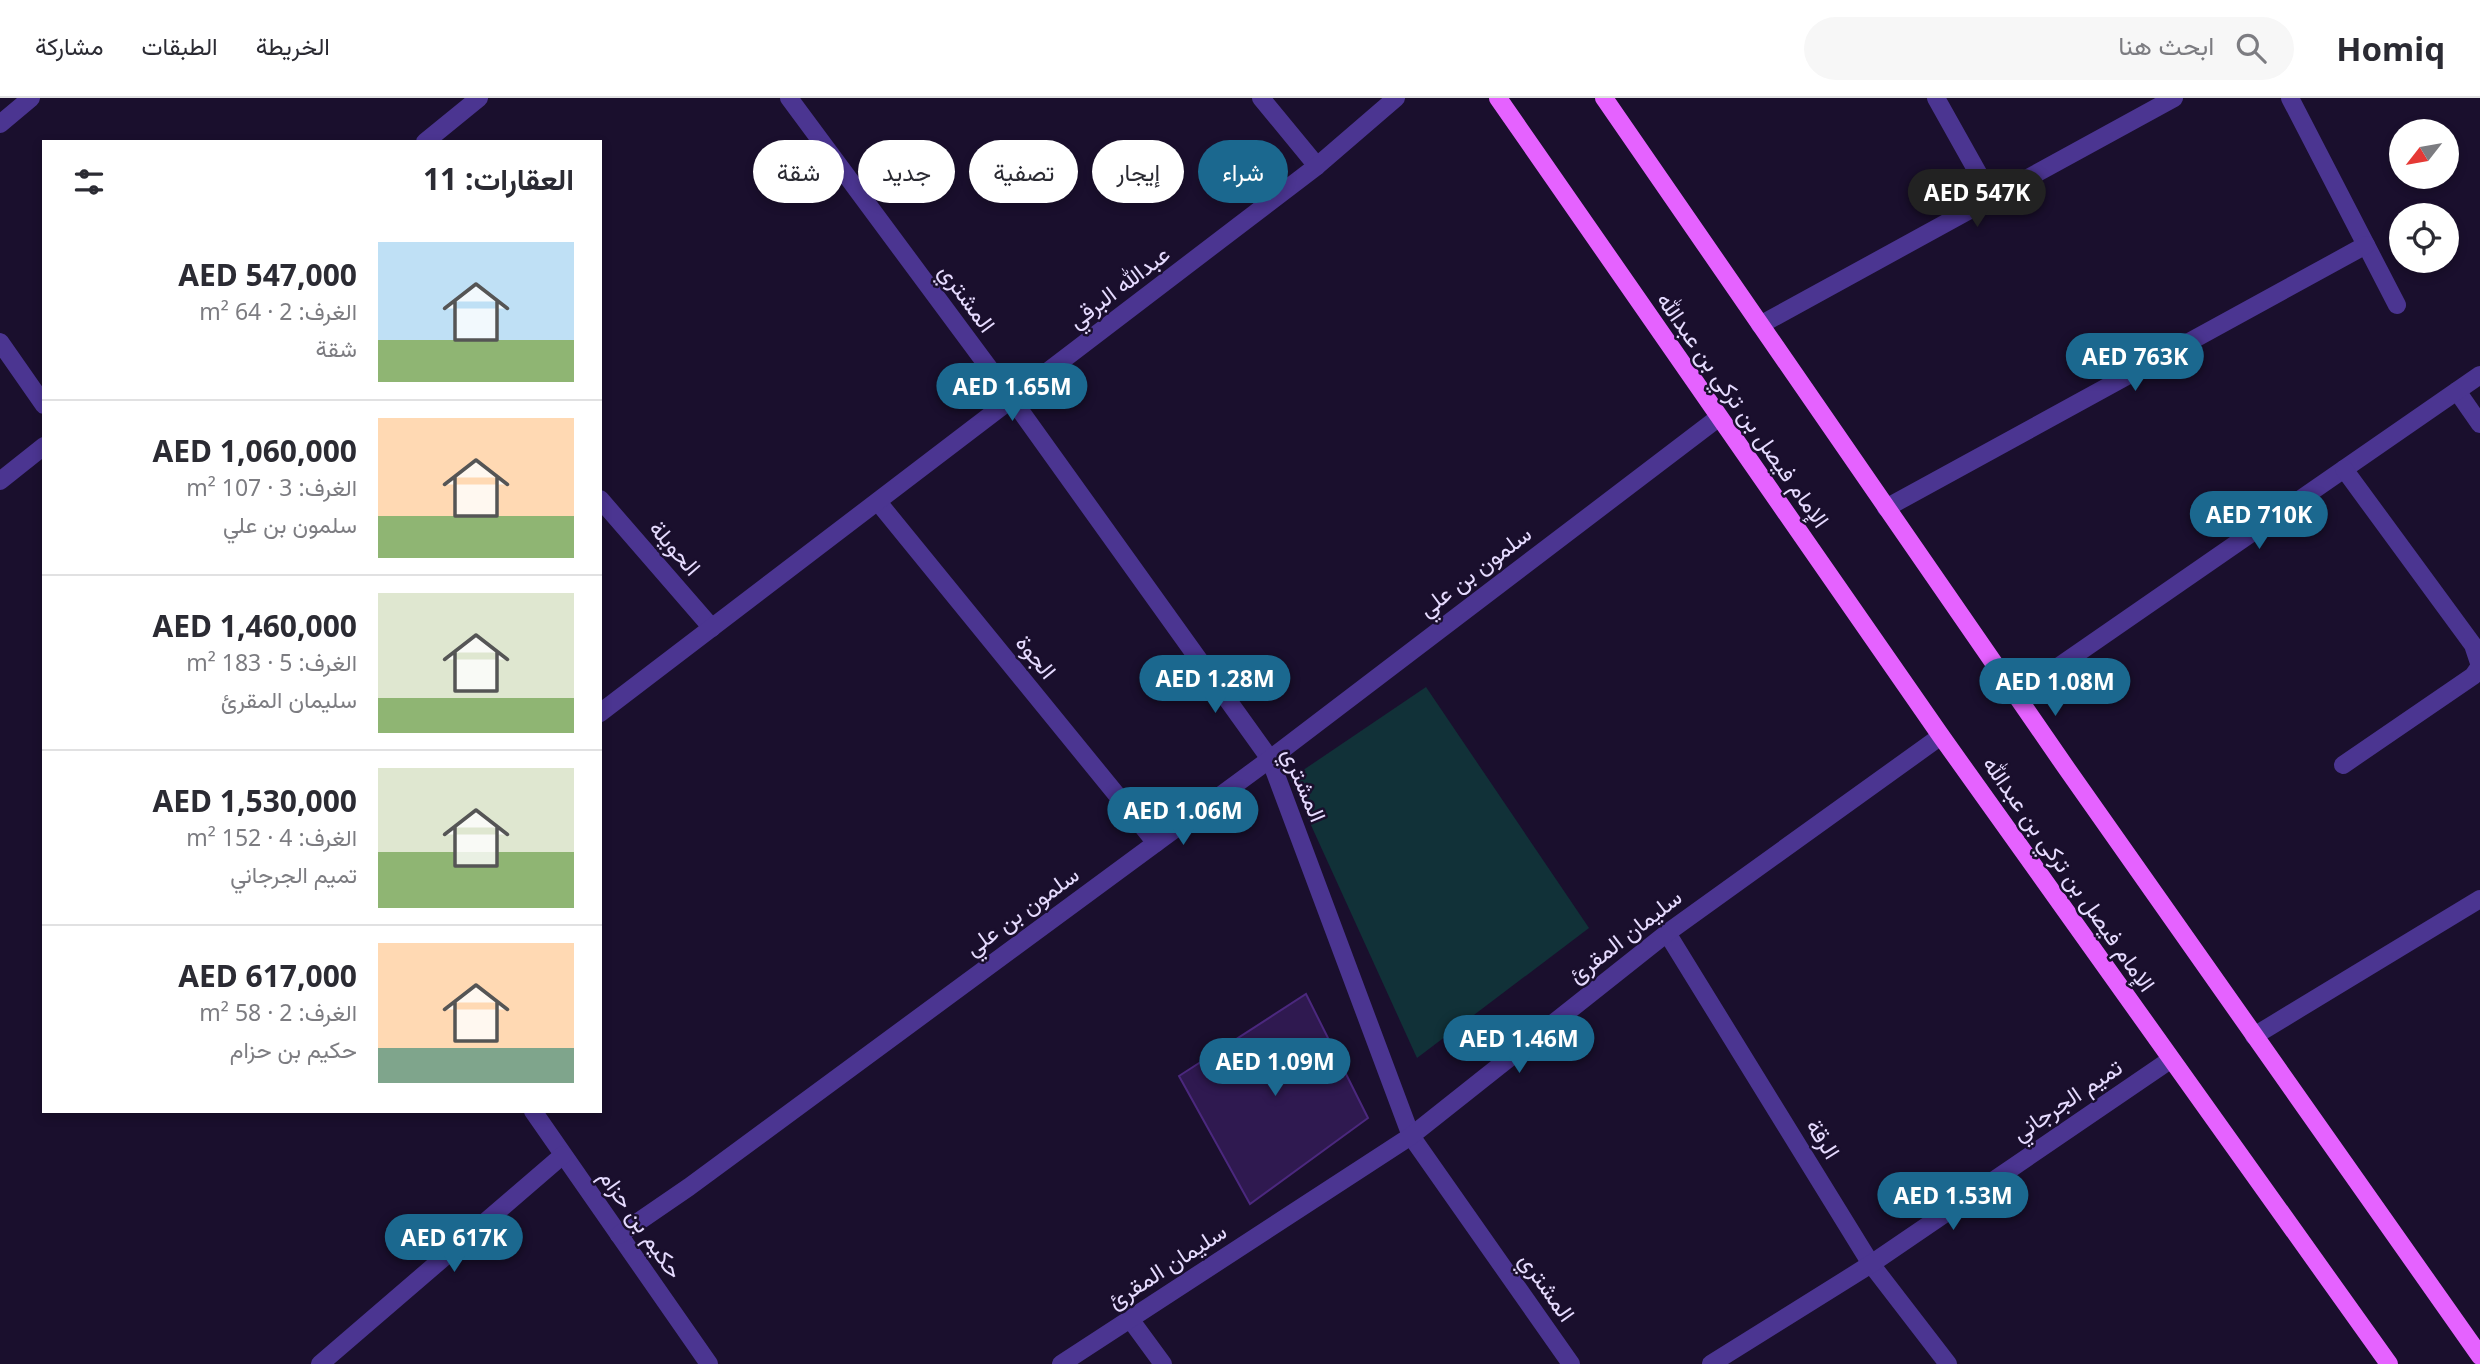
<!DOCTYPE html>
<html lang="ar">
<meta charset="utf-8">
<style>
:root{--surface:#fff;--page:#f7f7f7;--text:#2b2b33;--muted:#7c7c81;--line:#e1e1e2;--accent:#1b688f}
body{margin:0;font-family:"Noto Sans",Vazirmatn,sans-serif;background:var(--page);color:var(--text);direction:rtl;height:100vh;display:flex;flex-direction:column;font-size:26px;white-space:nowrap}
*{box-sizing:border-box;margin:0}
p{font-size:23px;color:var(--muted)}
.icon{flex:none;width:38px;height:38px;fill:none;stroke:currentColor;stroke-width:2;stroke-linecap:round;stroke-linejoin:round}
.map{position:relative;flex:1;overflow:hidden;direction:ltr}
.panel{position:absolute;left:42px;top:42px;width:560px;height:973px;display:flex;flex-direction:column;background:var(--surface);border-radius:0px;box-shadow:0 4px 10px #0003;direction:rtl}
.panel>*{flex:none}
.guide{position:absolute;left:623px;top:42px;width:665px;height:63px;direction:rtl;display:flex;gap:14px}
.needle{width:46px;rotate:239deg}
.controls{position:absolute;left:2389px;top:21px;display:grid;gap:14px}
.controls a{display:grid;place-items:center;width:70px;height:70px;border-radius:50%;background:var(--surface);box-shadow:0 4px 10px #0003;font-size:35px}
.price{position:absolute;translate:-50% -60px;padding:0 16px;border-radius:24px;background:var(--accent);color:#fff;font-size:23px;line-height:46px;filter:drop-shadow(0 2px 4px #0008)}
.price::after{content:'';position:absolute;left:50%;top:42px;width:21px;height:16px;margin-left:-10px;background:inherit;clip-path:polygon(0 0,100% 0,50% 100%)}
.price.current{background:#222;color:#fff}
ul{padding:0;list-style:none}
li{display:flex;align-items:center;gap:21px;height:175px;padding:0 28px}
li+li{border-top:2px solid var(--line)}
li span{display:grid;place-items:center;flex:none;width:196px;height:140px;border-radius:0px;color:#555}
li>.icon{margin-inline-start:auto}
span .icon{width:84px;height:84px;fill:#fffc;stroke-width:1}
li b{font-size:30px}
h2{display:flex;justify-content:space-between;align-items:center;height:84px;padding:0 28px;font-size:30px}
.pill{padding:0 24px;border-radius:32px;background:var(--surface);box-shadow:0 4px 10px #0003;font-size:24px;line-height:63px}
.pill.current{background:var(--accent);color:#fff}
header{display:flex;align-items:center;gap:42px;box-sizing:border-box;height:98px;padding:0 35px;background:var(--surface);border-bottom:2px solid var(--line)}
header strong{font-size:33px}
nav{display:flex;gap:38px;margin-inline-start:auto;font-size:24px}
.search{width:490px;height:63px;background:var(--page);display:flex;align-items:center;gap:18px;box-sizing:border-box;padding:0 24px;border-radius:38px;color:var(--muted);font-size:26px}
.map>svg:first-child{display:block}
.green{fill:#113138}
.building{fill:#2f1950;stroke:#4b287e;stroke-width:2}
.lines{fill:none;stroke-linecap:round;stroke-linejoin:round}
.minor{stroke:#4b3591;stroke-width:18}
.major{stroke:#e562ff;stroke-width:18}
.labels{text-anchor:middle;stroke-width:5;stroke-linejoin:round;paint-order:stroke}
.street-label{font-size:23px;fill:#e6dbff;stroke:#1a0f2d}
</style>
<header>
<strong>Homiq</strong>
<div class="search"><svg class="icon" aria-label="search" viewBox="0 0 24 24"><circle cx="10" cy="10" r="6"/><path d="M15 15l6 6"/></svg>ابحث هنا</div>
<nav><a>الخريطة</a><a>الطبقات</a><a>مشاركة</a></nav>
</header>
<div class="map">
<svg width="2480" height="1266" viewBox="0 0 2480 1266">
<rect width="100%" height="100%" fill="#1a0f2d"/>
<polygon class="green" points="1426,589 1589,830 1417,960 1290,681"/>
<polygon class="building" points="1306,896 1368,1020 1250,1106 1179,978"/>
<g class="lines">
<g class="minor">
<polyline points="789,0 1012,301 1270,661 1411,1038 1571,1266"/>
<polyline points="1261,0 1317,68"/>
<polyline points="1936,0 1992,100"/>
<polyline points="2290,0 2397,207"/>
<polyline points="0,26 31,0"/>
<polyline points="425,44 479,0"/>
<polyline points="1760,227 2174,0"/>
<polyline points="0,244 44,307"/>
<polyline points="2457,293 2480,326"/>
<polyline points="0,383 44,348"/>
<polyline points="600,401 712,530"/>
<polyline points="878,404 1156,745"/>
<polyline points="1886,410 2366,147"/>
<polyline points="2016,598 2480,277"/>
<polyline points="600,615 1317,68 1396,0"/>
<polyline points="2343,667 2473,578 2480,568 2473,547 2344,371"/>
<polyline points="1667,835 1871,1166 1948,1266"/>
<polyline points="2254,938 2480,801"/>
<polyline points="533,1013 709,1266"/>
<polyline points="619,1137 689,1089 1270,661 1718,320"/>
<polyline points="1130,1221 1163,1266"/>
<polyline points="320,1266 563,1057"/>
<polyline points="1061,1266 1411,1038 1667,835 1941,638"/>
<polyline points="1711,1266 1871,1166 2170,962"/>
</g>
<g class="major">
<polyline points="1498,0 1941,638 2389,1266"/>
<polyline points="1604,0 2067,671 2480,1258"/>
</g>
</g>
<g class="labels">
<g class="street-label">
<text transform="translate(1119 189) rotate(-37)" y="8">عبدالله البرقي</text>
<text transform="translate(967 200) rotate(54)" y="8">المشتري</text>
<text transform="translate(1743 312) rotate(55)" y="8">الإمام فيصل بن تركي بن عبدالله</text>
<text transform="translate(675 450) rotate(49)" y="8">الحويلة</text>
<text transform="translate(1475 473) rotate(-37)" y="8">سلمون بن علي</text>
<text transform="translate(1036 559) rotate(51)" y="8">الجوة</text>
<text transform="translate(1304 687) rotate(67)" y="8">المشتري</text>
<text transform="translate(2069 776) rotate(55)" y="8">الإمام فيصل بن تركي بن عبدالله</text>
<text transform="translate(1022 813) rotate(-36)" y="8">سلمون بن علي</text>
<text transform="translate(1625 838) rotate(-38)" y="8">سليمان المقرئ</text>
<text transform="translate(2067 1002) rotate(-34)" y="8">تميم الجرجاني</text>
<text transform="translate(1823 1041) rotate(58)" y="8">الرقة</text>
<text transform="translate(641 1126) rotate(55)" y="8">حكيم بن حزام</text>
<text transform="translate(1167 1168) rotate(-33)" y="8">سليمان المقرئ</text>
<text transform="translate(1547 1189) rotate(55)" y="8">المشتري</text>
</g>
</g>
</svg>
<div class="controls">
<a><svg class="needle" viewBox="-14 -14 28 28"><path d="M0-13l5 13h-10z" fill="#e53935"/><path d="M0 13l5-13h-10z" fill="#7c7c81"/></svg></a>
<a><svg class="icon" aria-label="locate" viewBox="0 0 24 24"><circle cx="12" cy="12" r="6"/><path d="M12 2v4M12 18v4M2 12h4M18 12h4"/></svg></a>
</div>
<b class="price current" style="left:1977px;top:131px">AED 547K</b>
<b class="price" style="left:2135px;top:295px">AED 763K</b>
<b class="price" style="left:1012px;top:325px">AED 1.65M</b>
<b class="price" style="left:2259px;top:453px">AED 710K</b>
<b class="price" style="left:1215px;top:617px">AED 1.28M</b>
<b class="price" style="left:2055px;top:620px">AED 1.08M</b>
<b class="price" style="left:1183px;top:749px">AED 1.06M</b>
<b class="price" style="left:1519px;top:977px">AED 1.46M</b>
<b class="price" style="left:1275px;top:1000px">AED 1.09M</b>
<b class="price" style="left:1953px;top:1134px">AED 1.53M</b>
<b class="price" style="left:454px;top:1176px">AED 617K</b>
<div class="guide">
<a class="pill current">شراء</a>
<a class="pill">إيجار</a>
<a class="pill">تصفية</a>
<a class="pill">جديد</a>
<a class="pill">شقة</a>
</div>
<section class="panel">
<h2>العقارات: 11<svg class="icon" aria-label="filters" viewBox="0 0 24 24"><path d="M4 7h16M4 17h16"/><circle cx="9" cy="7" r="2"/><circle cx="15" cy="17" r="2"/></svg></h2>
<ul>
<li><span style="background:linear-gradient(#bfe0f5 70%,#8fb573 0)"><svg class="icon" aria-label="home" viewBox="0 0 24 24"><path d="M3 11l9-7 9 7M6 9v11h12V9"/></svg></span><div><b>AED 547,000</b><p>الغرف: 2 · 64 m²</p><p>شقة</p></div></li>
<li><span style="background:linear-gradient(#ffd9b3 70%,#8fb573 0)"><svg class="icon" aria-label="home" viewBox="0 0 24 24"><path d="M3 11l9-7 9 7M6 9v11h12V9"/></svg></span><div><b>AED 1,060,000</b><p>الغرف: 3 · 107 m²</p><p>سلمون بن علي</p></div></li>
<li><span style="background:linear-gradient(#dfe7d0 75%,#8fb573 0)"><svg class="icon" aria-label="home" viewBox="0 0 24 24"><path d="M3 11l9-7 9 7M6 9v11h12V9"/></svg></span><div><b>AED 1,460,000</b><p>الغرف: 5 · 183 m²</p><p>سليمان المقرئ</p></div></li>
<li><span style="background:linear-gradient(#dfe7d0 60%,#8fb573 0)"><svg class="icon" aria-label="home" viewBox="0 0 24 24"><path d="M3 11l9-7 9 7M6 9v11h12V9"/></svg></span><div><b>AED 1,530,000</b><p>الغرف: 4 · 152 m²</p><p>تميم الجرجاني</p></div></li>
<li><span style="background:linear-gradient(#ffd9b3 75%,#7fa58c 0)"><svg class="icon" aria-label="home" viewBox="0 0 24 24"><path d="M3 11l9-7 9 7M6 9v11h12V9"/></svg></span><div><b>AED 617,000</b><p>الغرف: 2 · 58 m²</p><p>حكيم بن حزام</p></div></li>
</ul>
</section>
</div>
